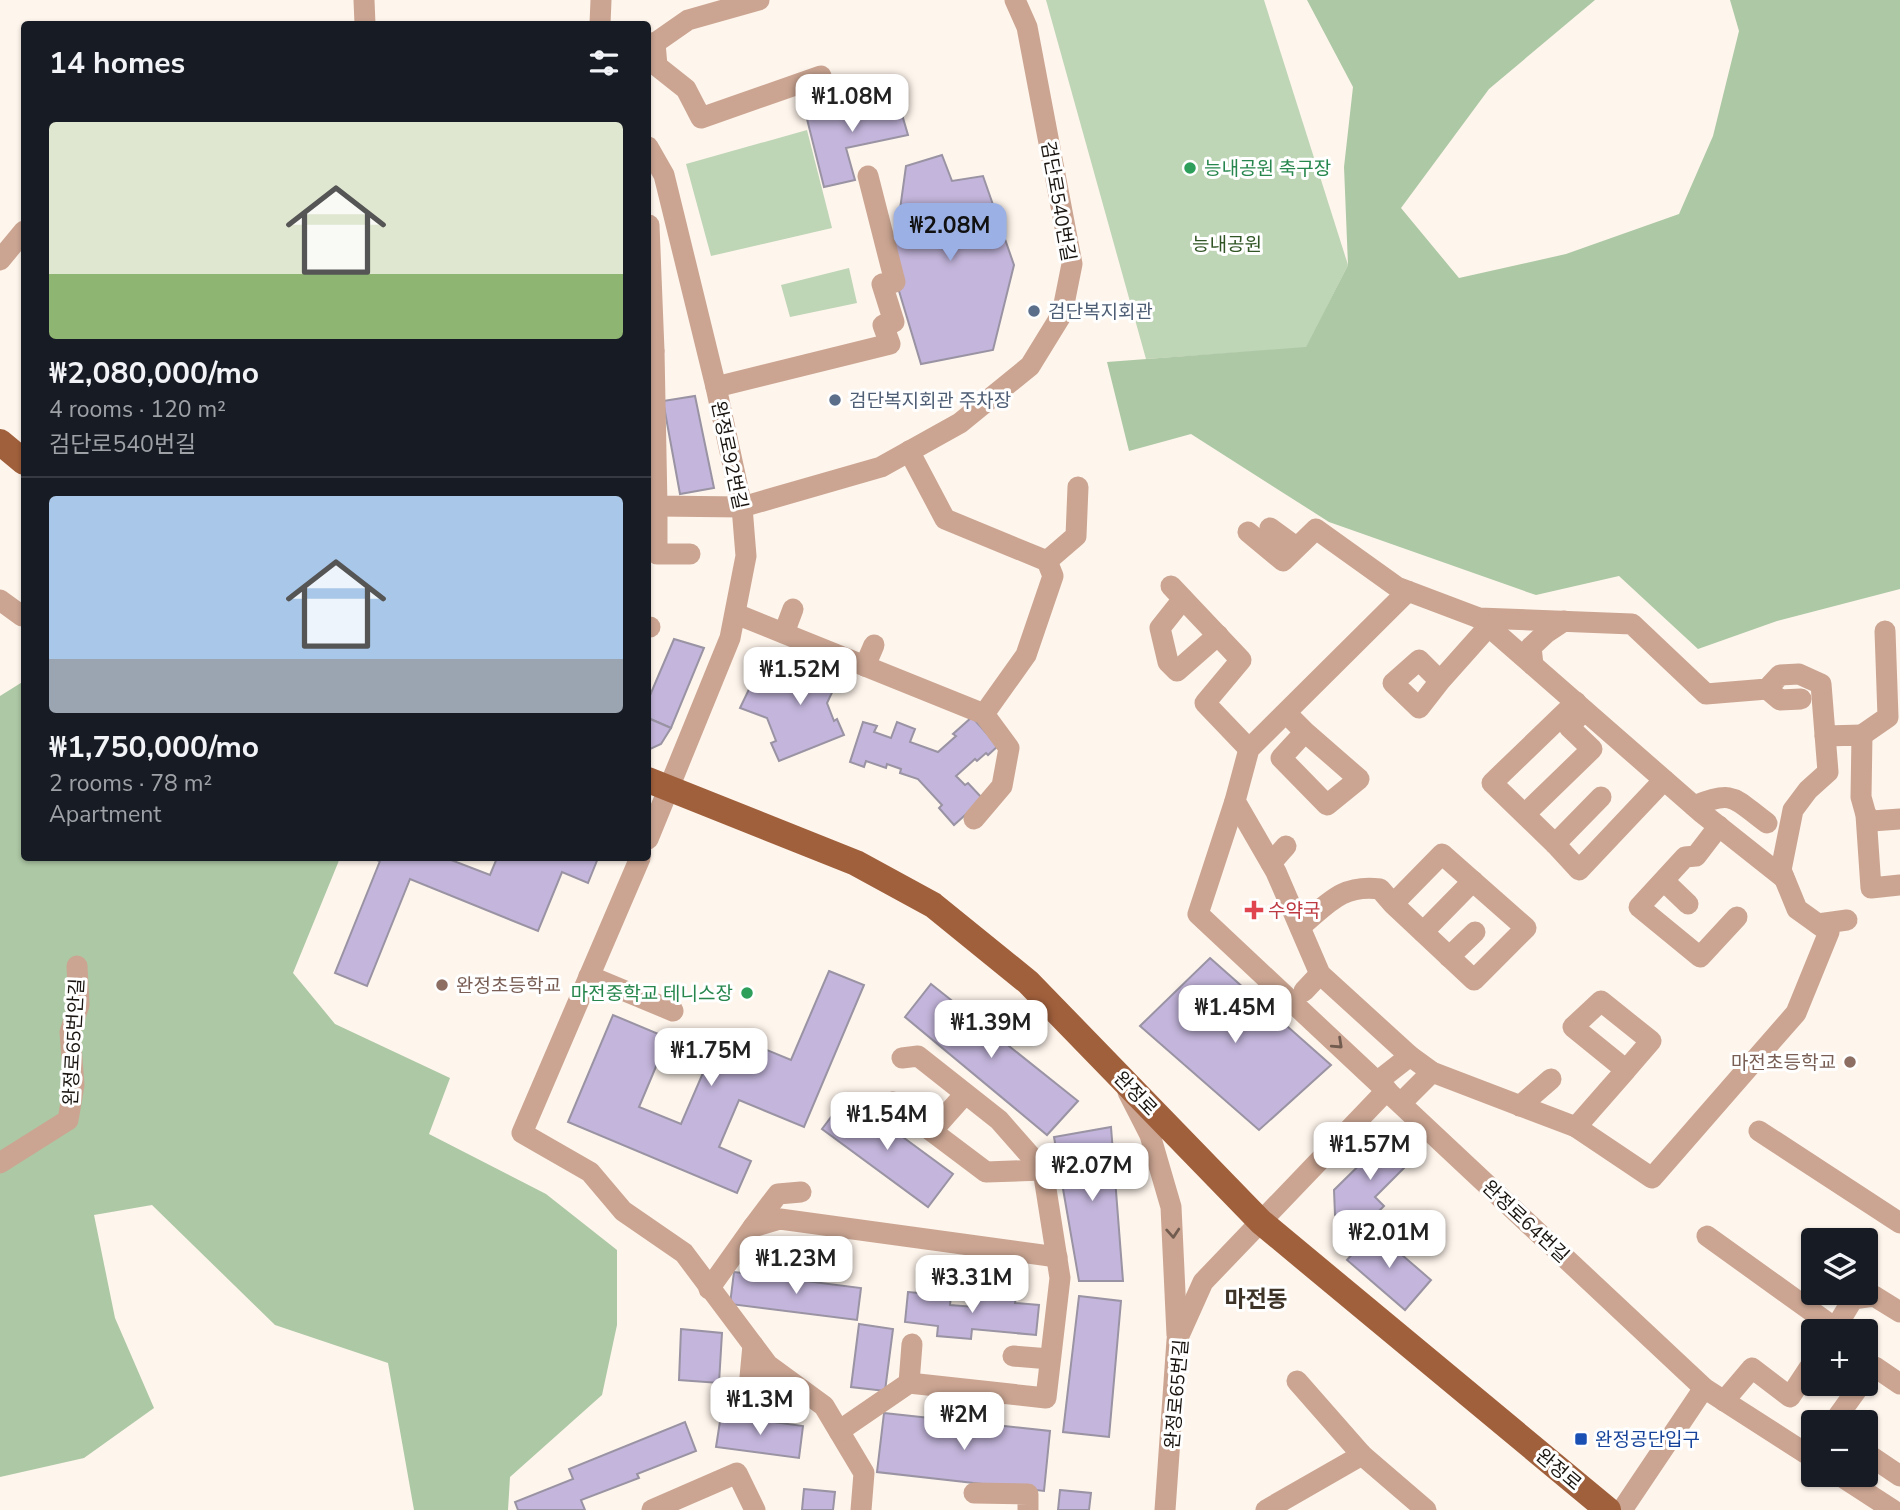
<!DOCTYPE html>
<meta charset="utf-8">
<style>
:root{--surface:#171b24;--page:#20242c;--text:#f1f3f6;--muted:#9ea1a6;--line:#363941;--accent:#9bb0e4}
body{margin:0;font-family:"Nunito Sans","Noto Sans KR",sans-serif;background:var(--page);color:var(--text);height:100vh;display:flex;flex-direction:column;font-size:26px;white-space:nowrap}
*{box-sizing:border-box;margin:0}
p{font-size:23px;color:var(--muted)}
.icon{flex:none;width:38px;height:38px;fill:none;stroke:currentColor;stroke-width:2;stroke-linecap:round;stroke-linejoin:round}
.map{position:relative;flex:1;overflow:hidden}
.details{position:absolute;left:21px;top:21px;width:630px;height:840px;display:flex;flex-direction:column;background:var(--surface);border-radius:7px;box-shadow:0 2px 5px #0004}
.details>*{flex:none}
.tools{position:absolute;left:1801px;top:1228px;display:grid;gap:14px}
.tools a{display:grid;place-items:center;width:77px;height:77px;border-radius:7px;background:var(--surface);box-shadow:0 2px 5px #0004;font-size:35px}
.price{position:absolute;translate:-50% -60px;padding:0 16px;border-radius:14px;background:#fff;color:#222;font-size:23px;line-height:46px;filter:drop-shadow(0 2px 4px #0008)}
.price::after{content:'';position:absolute;left:50%;top:42px;width:21px;height:16px;margin-left:-10px;background:inherit;clip-path:polygon(0 0,100% 0,50% 100%)}
.price.active{background:var(--accent);color:#111}
ul{padding:0;list-style:none}
li{display:grid;align-content:center;gap:14px;height:371px;padding:0 28px}
li+li{border-top:2px solid var(--line)}
li span{display:grid;place-items:center;height:217px;border-radius:7px;color:#555}
li>.icon{margin-inline-start:auto}
span .icon{width:126px;height:126px;fill:#fffc;stroke-width:1}
li b{font-size:30px}
h2{display:flex;justify-content:space-between;align-items:center;height:84px;padding:0 28px;font-size:30px}
.map>svg:first-child{display:block}
.green{fill:#bed5b6}
.forest{fill:#adc8a5}
.building{fill:#c3b5db;stroke:#9993a3;stroke-width:2}
.lines{fill:none;stroke-linecap:round;stroke-linejoin:round}
.minor{stroke:#cba592;stroke-width:21}
.major{stroke:#a1603c;stroke-width:26}
.oneway{stroke:#725c50}
.leisure-dot{fill:#2e9e5b;stroke:#fff;stroke-width:2.5}
.service-dot{fill:#5c6f8a;stroke:#fff;stroke-width:2.5}
.health-dot{fill:#e0444e;stroke:#fff;stroke-width:2.5}
.education-dot{fill:#8d6e63;stroke:#fff;stroke-width:2.5}
.transit-dot{fill:#1a4fb4;stroke:#fff;stroke-width:2.5}
.labels{text-anchor:middle;stroke-width:6;stroke-linejoin:round;paint-order:stroke}
.leisure-label{font-size:19px;fill:#27864d;stroke:#fff;text-anchor:start}
.street-label{font-size:19px;fill:#19140f;stroke:#fff}
.park-label{font-size:19px;fill:#315524;stroke:#fff}
.service-label{font-size:19px;fill:#4e5e75;stroke:#fff;text-anchor:start}
.health-label{font-size:19px;fill:#be3a42;stroke:#fff;text-anchor:start}
.education-label{font-size:19px;fill:#785e54;stroke:#fff;text-anchor:start}
.transit-label{font-size:19px;fill:#164399;stroke:#fff;text-anchor:start}
.quarter-label{font-size:23px;font-weight:bold;fill:#3f3428;stroke:#fff}
</style>
<div class="map">
<svg width="1900" height="1510" viewBox="0 0 1900 1510">
<rect width="100%" height="100%" fill="#fef5ec"/>
<g class="green">
<polygon points="1046,0 1264,0 1348,265 1306,348 1146,359"/>
<polygon points="807,130 832,228 711,256 686,164"/>
<polygon points="849,268 857,303 790,317 781,285"/>
</g>
<g class="forest">
<polygon points="1307,0 1595,0 1489,89 1401,208 1459,278 1566,254 1679,214 1713,136 1739,31 1730,0 1900,0 1900,589 1777,621 1698,649 1619,576 1536,595 1530,593 1329,522 1191,434 1129,451 1107,362 1306,347 1348,265 1344,167 1353,87"/>
<polygon points="24,681 24,858 340,858 293,973 335,1024 450,1078 429,1134 546,1194 617,1250 617,1325 602,1395 510,1477 508,1510 414,1510 388,1363 275,1325 152,1205 94,1215 115,1318 154,1408 84,1458 0,1477 0,696"/>
</g>
<g class="building">
<polygon points="896,94 908,135 846,148 855,180 824,187 806,115"/>
<polygon points="942,155 952,181 983,176 1014,265 993,350 921,364 896,281 893,260 906,166"/>
<polygon points="695,396 714,488 680,494 663,401"/>
<polygon points="674,639 704,648 671,728 648,718 648,700"/>
<polygon points="810,649 845,665 827,703 834,721 837,719 844,735 779,761 771,743 776,741 767,718 740,708 751,685 776,687 794,683"/>
<polygon points="972,717 998,746 988,755 986,753 977,761 975,759 956,776 965,785 968,783 983,799 954,825 939,808 942,805 918,779 900,773 901,769 887,764 886,768 866,761 864,767 850,762 863,722 877,726 874,732 891,738 897,722 915,729 910,742 938,752 956,736 953,734"/>
<polygon points="648,718 671,728 661,744 648,750"/>
<polygon points="370,858 446,858 490,875 497,858 598,858 588,883 562,872 538,931 410,879 367,986 335,973 380,861"/>
<polygon points="1210,958 1331,1065 1259,1130 1140,1026"/>
<polygon points="829,971 864,985 804,1127 739,1100 719,1147 751,1161 737,1193 568,1122 613,1015 668,1038 639,1107 681,1124 721,1031 791,1060"/>
<polygon points="931,984 1078,1101 1047,1135 905,1017"/>
<polygon points="847,1096 953,1174 928,1207 822,1129"/>
<polygon points="1111,1127 1123,1281 1079,1281 1054,1137"/>
<polygon points="1415,1129 1419,1133 1394,1157 1404,1168 1375,1197 1384,1206 1355,1235 1335,1215 1334,1190 1392,1133"/>
<polygon points="1373,1230 1431,1280 1405,1310 1347,1260"/>
<polygon points="734,1272 861,1288 857,1320 730,1304"/>
<polygon points="908,1292 951,1296 950,1305 975,1307 976,1293 1016,1297 1015,1303 1039,1305 1036,1335 972,1329 971,1339 937,1336 938,1326 905,1322"/>
<polygon points="1079,1296 1121,1301 1109,1437 1063,1432"/>
<polygon points="859,1324 893,1329 885,1391 851,1387"/>
<polygon points="681,1329 722,1333 719,1383 679,1380"/>
<polygon points="884,1413 1050,1431 1044,1491 877,1472"/>
<polygon points="721,1415 803,1426 799,1458 716,1447"/>
<polygon points="685,1422 696,1451 637,1474 639,1478 581,1500 585,1510 518,1510 515,1502 573,1479 569,1469"/>
<polygon points="804,1489 835,1492 833,1510 802,1510"/>
<polygon points="1060,1490 1091,1493 1089,1510 1058,1510"/>
</g>
<g class="lines">
<g class="minor">
<polyline points="364,0 365,24"/>
<polyline points="600,24 601,0"/>
<polyline points="648,43 655,43 657,66 686,89 701,118 821,76"/>
<polyline points="655,43 688,20 759,0"/>
<polyline points="648,147 664,175 716,387 742,507 746,556 730,638 648,839"/>
<polyline points="648,225 649,225 654,351"/>
<polyline points="0,260 24,231"/>
<polyline points="648,351 654,351 657,506 742,507 881,467 960,423 1030,366 1062,314 1072,264 1027,27 1015,0"/>
<polyline points="716,387 890,344 883,325 894,322 882,284 895,282 868,176"/>
<polyline points="909,451 945,519 1047,561 1053,576 1026,655 984,714"/>
<polyline points="657,506 657,554 690,554"/>
<polyline points="1270,528 1296,547"/>
<polyline points="1248,532 1283,561 1316,529 1397,587 1479,618 1632,624 1706,694 1767,689 1780,675 1799,674 1821,684 1828,772 1808,790 1793,810 1781,870 1797,909 1829,932 1796,1013 1652,1178 1576,1127 1432,1072 1410,1056 1320,974 1276,872 1235,801 1249,749 1408,591"/>
<polyline points="1047,561 1076,536 1078,487"/>
<polyline points="1171,586 1241,660 1205,703 1249,749"/>
<polyline points="1183,599 1160,628 1168,662 1177,671 1218,635"/>
<polyline points="0,600 22,616 24,612"/>
<polyline points="736,614 984,714 1009,748 1002,786 974,819"/>
<polyline points="1479,618 1702,813 1784,878"/>
<polyline points="648,627 650,627"/>
<polyline points="784,633 793,609"/>
<polyline points="1533,665 1531,647 1546,633 1564,621"/>
<polyline points="865,666 874,645"/>
<polyline points="1440,681 1419,708 1393,683 1419,660 1440,681 1489,626"/>
<polyline points="1767,689 1780,700 1801,699"/>
<polyline points="1576,702 1492,783 1555,844 1579,870 1664,780"/>
<polyline points="1286,713 1305,732 1281,758 1327,805 1359,779 1305,732"/>
<polyline points="1862,735 1888,717 1885,631"/>
<polyline points="1825,736 1862,735 1861,797 1866,815 1871,888 1900,885"/>
<polyline points="1235,801 1198,914 1704,1388 1813,1458"/>
<path d="M1694 806C1735 789 1734 799 1767 823"/>
<polyline points="1525,814 1592,749 1569,727 1584,710"/>
<polyline points="1866,815 1872,821 1900,819"/>
<polyline points="1719,826 1696,856 1685,857 1639,907 1700,957 1737,917"/>
<polyline points="1555,844 1601,797"/>
<polyline points="640,858 522,1133 590,1172 623,1211 684,1253 768,1365 824,1406 864,1473 861,1510"/>
<polyline points="1271,863 1286,846"/>
<polyline points="1664,881 1688,904"/>
<polyline points="1818,924 1847,920"/>
<path d="M1300 927C1328 904 1341 884 1380 889L1393 904 1442 854 1526 928 1474 980 1393 904"/>
<polyline points="1423,932 1473,881"/>
<polyline points="1449,957 1475,932"/>
<polyline points="589,976 673,1011"/>
<polyline points="1304,991 1320,974"/>
<polyline points="902,1058 918,1056 999,1120 1043,1170 1060,1278 1046,1398 909,1383"/>
<polyline points="1378,1081 1410,1056"/>
<polyline points="1128,1092 1150,1135 1171,1207 1177,1335"/>
<polyline points="893,1102 986,1172 1043,1170"/>
<polyline points="1401,1103 1432,1072"/>
<polyline points="1520,1106 1551,1079"/>
<polyline points="1576,1127 1626,1070 1573,1027 1601,1001 1651,1041 1626,1070"/>
<polyline points="932,1131 965,1094"/>
<polyline points="1759,1131 1900,1223"/>
<polyline points="0,1163 68,1120 74,1085 70,1032 79,1005 77,966"/>
<polyline points="753,1227 778,1194 801,1192"/>
<polyline points="1707,1236 1835,1328"/>
<polyline points="709,1289 753,1227 780,1219 1057,1257"/>
<polyline points="1833,1332 1853,1299 1874,1296 1900,1312"/>
<polyline points="753,1345 750,1377 771,1383"/>
<polyline points="1013,1356 1050,1359"/>
<polyline points="1866,1378 1875,1367 1900,1384"/>
<polyline points="1297,1381 1362,1455 1426,1510"/>
<polyline points="1724,1401 1752,1368 1790,1397 1813,1362"/>
<polyline points="1833,1423 1861,1384"/>
<polyline points="839,1431 909,1383 912,1344"/>
<polyline points="1866,1453 1900,1476"/>
<polyline points="1839,1475 1893,1510"/>
<polyline points="974,1493 1028,1494 1028,1510"/>
<polyline points="652,1510 737,1473 755,1510"/>
<polyline points="1165,1510 1177,1340 1203,1282 1387,1090"/>
<polyline points="1266,1510 1362,1455"/>
<polyline points="1622,1510 1704,1388"/>
</g>
<g class="major">
<polyline points="0,442 24,462"/>
<polyline points="648,780 856,863 933,905 1028,982 1261,1222 1608,1510"/>
</g>
</g>
<defs><path id="oneway-chevron" d="M-2-3.5L2.5 0L-2 3.5" fill="none" stroke-width="1.6" stroke-linecap="round" stroke-linejoin="round" transform="scale(1.75)"/></defs>
<g class="oneway">
<use href="#oneway-chevron" transform="translate(1338 1044) rotate(43)"/>
<use href="#oneway-chevron" transform="translate(1173 1233) rotate(86)"/>
</g>
<g class="leisure-dot">
<circle cx="1190" cy="168" r="7"/>
<circle cx="747" cy="993" r="7"/>
</g>
<g class="service-dot">
<circle cx="1034" cy="311" r="7"/>
<circle cx="835" cy="400" r="7"/>
</g>
<path class="health-dot" d="M1250.5 899.5h7v7h7v7h-7v7h-7v-7h-7v-7h7z"/>
<g class="education-dot">
<circle cx="442" cy="985" r="7"/>
<circle cx="1850" cy="1062" r="7"/>
</g>
<rect class="transit-dot" x="1574" y="1432" width="14" height="14" rx="3.5"/>
<g class="labels">
<g class="leisure-label">
<text x="1204" y="175">능내공원 축구장</text>
<text x="733" y="1000" text-anchor="end">마전중학교 테니스장</text>
</g>
<g class="street-label">
<text transform="translate(1059 201) rotate(80)" y="7">검단로540번길</text>
<text transform="translate(730 455) rotate(78)" y="7">완정로92번길</text>
<text transform="translate(73 1042) rotate(-87)" y="7">완정로65번안길</text>
<text transform="translate(1136 1093) rotate(46)" y="7">완정로</text>
<text transform="translate(1526 1221) rotate(43)" y="7">완정로64번길</text>
<text transform="translate(1176 1394) rotate(-85)" y="7">완정로65번길</text>
<text transform="translate(1559 1469) rotate(40)" y="7">완정로</text>
</g>
<g class="park-label">
<text x="1227" y="251">능내공원</text>
</g>
<g class="service-label">
<text x="1048" y="318">검단복지회관</text>
<text x="849" y="407">검단복지회관 주차장</text>
</g>
<g class="health-label">
<text x="1268" y="917">수약국</text>
</g>
<g class="education-label">
<text x="456" y="992">완정초등학교</text>
<text x="1836" y="1069" text-anchor="end">마전초등학교</text>
</g>
<g class="transit-label">
<text x="1595" y="1446">완정공단입구</text>
</g>
<g class="quarter-label">
<text x="1256" y="1307">마전동</text>
</g>
</g>
</svg>
<div class="tools">
<a><svg class="icon" aria-label="layers" viewBox="0 0 24 24"><path d="M12 4l9 5-9 5-9-5zM3 14l9 5 9-5"/></svg></a>
<a>+</a>
<a>−</a>
</div>
<b class="price" style="left:852px;top:134px">₩1.08M</b>
<b class="price active" style="left:950px;top:263px">₩2.08M</b>
<b class="price" style="left:800px;top:707px">₩1.52M</b>
<b class="price" style="left:1235px;top:1045px">₩1.45M</b>
<b class="price" style="left:991px;top:1060px">₩1.39M</b>
<b class="price" style="left:711px;top:1088px">₩1.75M</b>
<b class="price" style="left:887px;top:1152px">₩1.54M</b>
<b class="price" style="left:1370px;top:1182px">₩1.57M</b>
<b class="price" style="left:1092px;top:1203px">₩2.07M</b>
<b class="price" style="left:1389px;top:1270px">₩2.01M</b>
<b class="price" style="left:796px;top:1296px">₩1.23M</b>
<b class="price" style="left:972px;top:1315px">₩3.31M</b>
<b class="price" style="left:760px;top:1437px">₩1.3M</b>
<b class="price" style="left:964px;top:1452px">₩2M</b>
<section class="details">
<h2>14 homes<svg class="icon" aria-label="filters" viewBox="0 0 24 24"><path d="M4 7h16M4 17h16"/><circle cx="9" cy="7" r="2"/><circle cx="15" cy="17" r="2"/></svg></h2>
<ul>
<li><span style="background:linear-gradient(#dfe7d0 70%,#8fb573 0)"><svg class="icon" aria-label="home" viewBox="0 0 24 24"><path d="M3 11l9-7 9 7M6 9v11h12V9"/></svg></span><div><b>₩2,080,000/mo</b><p>4 rooms · 120 m²</p><p>검단로540번길</p></div></li>
<li><span style="background:linear-gradient(#a9c7e8 75%,#9aa5b1 0)"><svg class="icon" aria-label="home" viewBox="0 0 24 24"><path d="M3 11l9-7 9 7M6 9v11h12V9"/></svg></span><div><b>₩1,750,000/mo</b><p>2 rooms · 78 m²</p><p>Apartment</p></div></li>
</ul>
</section>
</div>
